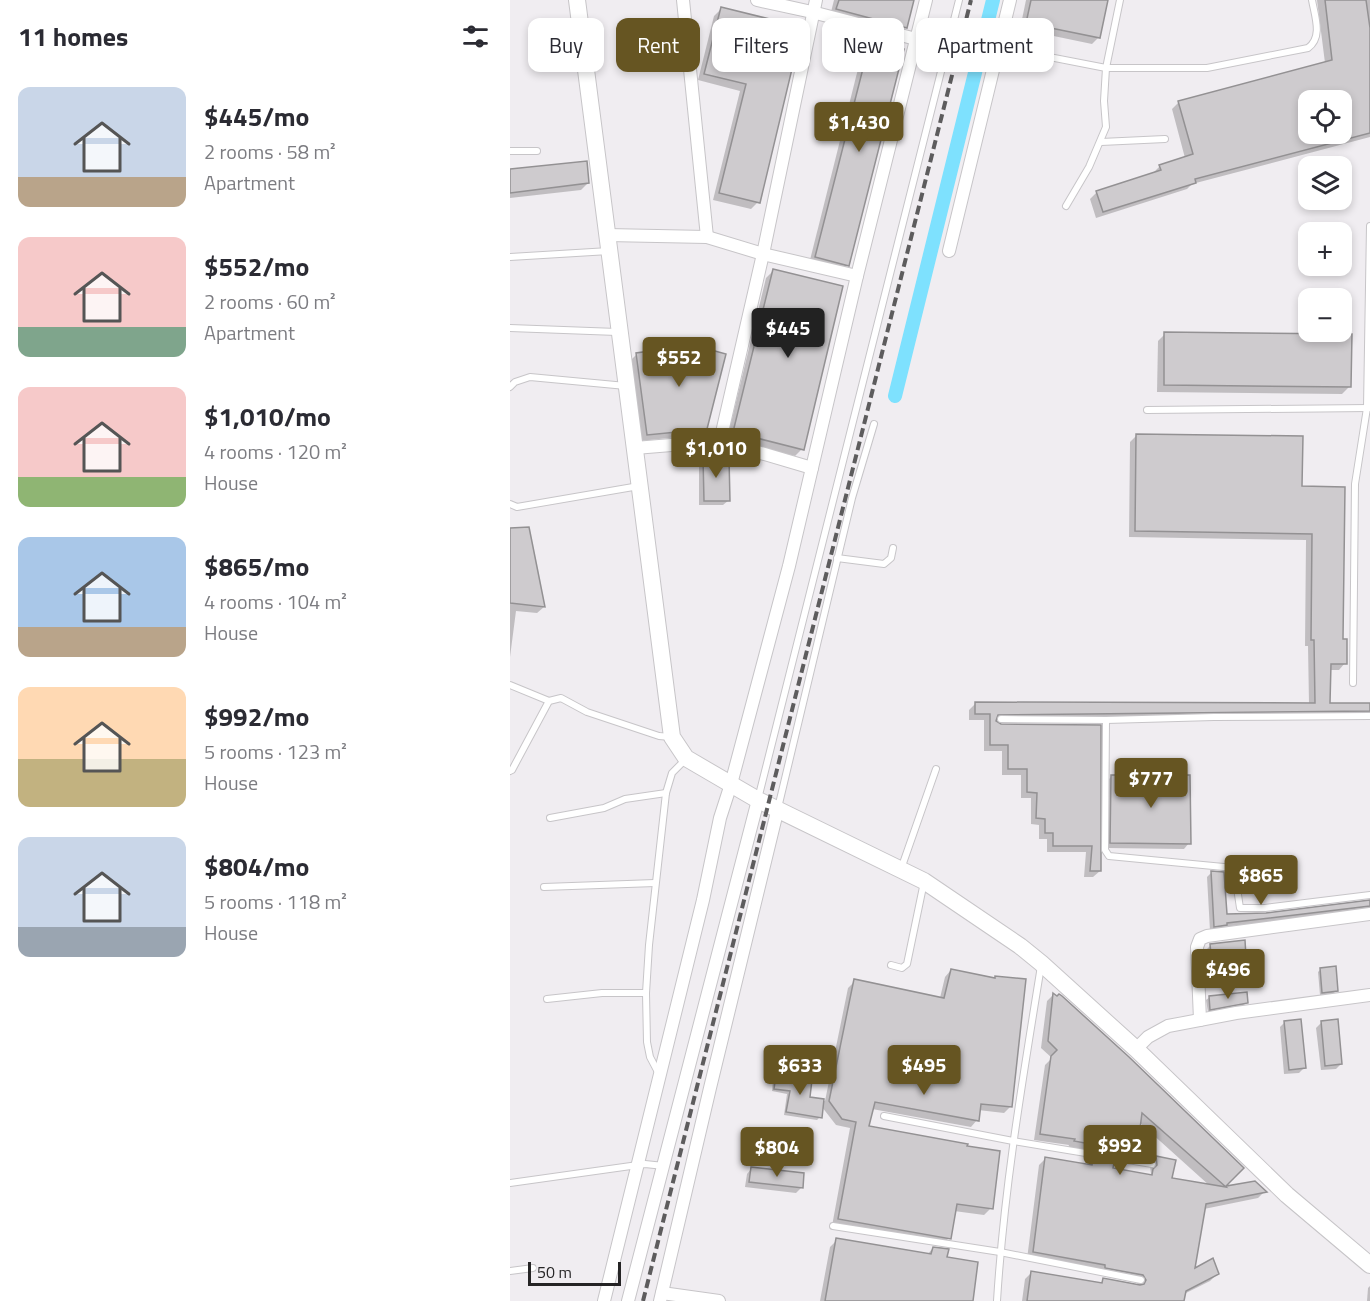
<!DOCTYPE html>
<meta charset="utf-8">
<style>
:root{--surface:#fff;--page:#f2f2f3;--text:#2b2b33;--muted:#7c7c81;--accent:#652}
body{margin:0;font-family:"Titillium Web",sans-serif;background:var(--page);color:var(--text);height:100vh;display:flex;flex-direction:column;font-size:22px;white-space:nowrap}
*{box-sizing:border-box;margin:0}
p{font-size:20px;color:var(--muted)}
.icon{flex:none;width:33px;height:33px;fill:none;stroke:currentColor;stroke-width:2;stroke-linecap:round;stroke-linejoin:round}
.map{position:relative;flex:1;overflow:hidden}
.details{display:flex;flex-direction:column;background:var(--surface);width:510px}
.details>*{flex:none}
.hud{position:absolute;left:18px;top:18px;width:570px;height:54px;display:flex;gap:12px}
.buttons{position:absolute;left:788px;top:90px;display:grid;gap:12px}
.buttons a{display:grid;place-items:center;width:54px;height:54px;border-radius:12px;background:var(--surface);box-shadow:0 3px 9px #0003;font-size:30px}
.scale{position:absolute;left:18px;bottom:15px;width:93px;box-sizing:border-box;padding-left:6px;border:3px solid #252425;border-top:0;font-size:16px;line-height:21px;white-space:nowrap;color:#252425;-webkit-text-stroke:4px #f0edf1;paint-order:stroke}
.price{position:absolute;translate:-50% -51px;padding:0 14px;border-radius:6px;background:var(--accent);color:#fff;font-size:20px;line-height:39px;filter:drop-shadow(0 2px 3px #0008)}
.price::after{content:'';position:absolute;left:50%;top:36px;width:18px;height:14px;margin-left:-9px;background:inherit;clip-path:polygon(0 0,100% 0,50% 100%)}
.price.active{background:#222;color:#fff}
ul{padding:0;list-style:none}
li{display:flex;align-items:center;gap:18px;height:150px;padding:0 18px}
li span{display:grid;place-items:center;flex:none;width:168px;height:120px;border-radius:12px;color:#555}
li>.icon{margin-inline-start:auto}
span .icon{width:72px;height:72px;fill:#fffc;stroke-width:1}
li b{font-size:26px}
h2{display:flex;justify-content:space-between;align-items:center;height:72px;padding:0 18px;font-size:26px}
.pill{padding:0 21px;border-radius:12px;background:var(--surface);box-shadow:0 3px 9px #0003;font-size:21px;line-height:54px}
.pill.active{background:var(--accent);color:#fff}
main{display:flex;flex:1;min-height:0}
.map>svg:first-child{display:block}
.shadow{fill:#0003;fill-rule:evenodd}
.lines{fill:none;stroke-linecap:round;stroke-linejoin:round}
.canal{stroke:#7ee1fe;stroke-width:14}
.building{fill:#cecbce;stroke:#939193;stroke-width:1.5;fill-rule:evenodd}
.lane-casing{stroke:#c7c5c8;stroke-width:8}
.street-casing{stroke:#c7c5c8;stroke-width:14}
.secondary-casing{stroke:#c7c5c8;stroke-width:18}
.lane{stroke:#fff;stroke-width:6}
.street{stroke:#fff;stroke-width:12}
.secondary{stroke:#fff;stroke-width:16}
.rail{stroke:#5d5c5d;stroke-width:4;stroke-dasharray:9 4.5;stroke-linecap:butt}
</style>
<main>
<section class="details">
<h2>11 homes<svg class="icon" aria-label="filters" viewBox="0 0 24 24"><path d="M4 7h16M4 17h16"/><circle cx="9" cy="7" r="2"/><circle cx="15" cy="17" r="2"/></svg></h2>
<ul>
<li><span style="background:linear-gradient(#c9d6e8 75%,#b9a48a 0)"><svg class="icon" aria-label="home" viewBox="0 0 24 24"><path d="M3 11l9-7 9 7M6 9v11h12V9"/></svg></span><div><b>$445/mo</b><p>2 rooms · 58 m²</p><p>Apartment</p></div></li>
<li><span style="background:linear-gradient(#f6c9c9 75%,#7fa58c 0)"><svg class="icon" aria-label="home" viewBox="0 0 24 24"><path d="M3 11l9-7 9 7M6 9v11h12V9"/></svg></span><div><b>$552/mo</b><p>2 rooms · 60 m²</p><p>Apartment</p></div></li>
<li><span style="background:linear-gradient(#f6c9c9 75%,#8fb573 0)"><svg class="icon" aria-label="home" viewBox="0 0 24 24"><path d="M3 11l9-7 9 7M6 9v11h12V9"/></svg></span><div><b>$1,010/mo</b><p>4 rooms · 120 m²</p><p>House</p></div></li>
<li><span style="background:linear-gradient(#a9c7e8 75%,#b9a48a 0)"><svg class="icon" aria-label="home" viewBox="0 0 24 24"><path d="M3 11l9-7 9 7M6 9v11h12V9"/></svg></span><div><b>$865/mo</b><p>4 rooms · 104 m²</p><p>House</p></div></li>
<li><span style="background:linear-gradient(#ffd9b3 60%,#c2b280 0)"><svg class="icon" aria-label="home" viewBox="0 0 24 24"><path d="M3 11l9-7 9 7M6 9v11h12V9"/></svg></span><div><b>$992/mo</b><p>5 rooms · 123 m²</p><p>House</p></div></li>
<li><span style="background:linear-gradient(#c9d6e8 75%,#9aa5b1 0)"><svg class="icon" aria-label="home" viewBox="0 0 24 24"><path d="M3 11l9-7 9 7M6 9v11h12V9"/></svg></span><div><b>$804/mo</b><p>5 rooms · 118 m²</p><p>House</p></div></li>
</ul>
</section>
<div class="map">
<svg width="860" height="1301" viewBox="0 0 860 1301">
<rect width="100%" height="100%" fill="#f0edf1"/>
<g class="shadow">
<polygon points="324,0 403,0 396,27 389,34 320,16"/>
<polygon points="516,0 596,0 589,37 582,44 510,29"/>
<path d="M807 0H860V137L682 184 677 189 586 218 580 199 587 192 643 173 650 166 675 158 662 109 669 102 815 63ZM798 100H831V134H798Z"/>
<polygon points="211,9 290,28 248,202 241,209 203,200 230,91 188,80 204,16"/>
<polygon points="360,42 338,265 331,272 299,264 353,49"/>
<polygon points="0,171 78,183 71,190 0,198"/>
<polygon points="263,271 292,449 285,456 217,439 256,278"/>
<polygon points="655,334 839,387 832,394 647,392 648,341"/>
<polygon points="127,354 196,428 188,435 130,441 120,361"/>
<polygon points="627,435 791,488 832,640 835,663 829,670 819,670 819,705 860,705 860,719 853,717 484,720 490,726 589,727 590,871 583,877 574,877 576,852 537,852 537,839 529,839 529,825 521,824 521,798 511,798 511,775 492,775 492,751 474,751 474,720 459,720 459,710 466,703 799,704 798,646 795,646 796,540 619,537 620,442"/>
<polygon points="194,460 219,500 213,505 189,505 189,465"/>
<polygon points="0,530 34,607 27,613 6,611 0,657"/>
<polygon points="601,777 679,843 674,849 596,848 596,782"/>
<polygon points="701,873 715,915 756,915 860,902 860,910 713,927 700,931 697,877"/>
<polygon points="701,945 736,973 731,978 698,980 696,950"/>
<polygon points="811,969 827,990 823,994 810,995 808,972"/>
<polygon points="441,970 483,980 486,977 501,1106 494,1113 468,1110 467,1120 461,1127 362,1109 358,1127 481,1208 474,1215 444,1211 439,1238 432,1245 322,1226 340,1128 326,1125 312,1107 310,1117 307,1120 274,1115 277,1094 262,1091 263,1080 266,1077 298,1098 315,1101 338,988 345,981 430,998 435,977"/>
<polygon points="543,995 732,1168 711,1189 754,1192 748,1198 694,1209 683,1271 707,1274 700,1281 674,1294 673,1301 512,1301 515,1279 522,1272 589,1284 594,1280 629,1287 626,1281 517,1259 529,1165 536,1158 579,1166 584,1161 602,1169 639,1176 641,1174 640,1165 646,1158 661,1179 700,1186 630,1123 626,1152 619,1158 558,1148 559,1145 524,1140 535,1065 542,1058 531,1048 537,1001"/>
<polygon points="700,997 736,1003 733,1006 698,1012 696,1000"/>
<polygon points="775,1022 794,1068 789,1073 774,1074 770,1027"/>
<polygon points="811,1023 831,1064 826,1069 811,1070 806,1028"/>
<polygon points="242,1168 291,1188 286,1193 235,1187 237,1174"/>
<polygon points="327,1240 417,1255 423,1248 436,1258 461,1301 310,1301 320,1247"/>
<polygon points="860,1286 860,1301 857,1301 858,1288"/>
</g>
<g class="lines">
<polyline class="canal" points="385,396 483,0"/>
</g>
<g class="building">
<polygon points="329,0 404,0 397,28 326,9"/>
<polygon points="521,0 598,0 590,38 516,23"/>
<path d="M815 0H856L860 28V133L685 179 686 183 593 212 586 191 651 170 649 165 683 154 668 101 822 60ZM798 100H831V134H798Z"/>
<polygon points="211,7 292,27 250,203 209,193 236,84 194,74"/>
<polygon points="360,41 394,49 339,266 305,257"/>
<polygon points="77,161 79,183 0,193 0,169"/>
<polygon points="263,269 333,286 294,450 223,432"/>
<polygon points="654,332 842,334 841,387 654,385"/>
<polygon points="183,345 216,354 197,429 137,435 126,353"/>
<polygon points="626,434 793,436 792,486 835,487 833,639 837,639 837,664 821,664 820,703 860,703 860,711 488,715 486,721 491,724 591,725 591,871 580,871 582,846 543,846 543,833 535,833 535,819 526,818 527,793 517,792 517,769 498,769 498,745 480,745 480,714 465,714 465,702 805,703 804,640 801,640 802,534 625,531"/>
<polygon points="193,458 219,458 220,501 194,501"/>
<polygon points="19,527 35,607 0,603 0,528"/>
<polygon points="601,775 680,775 681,844 600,843"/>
<polygon points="701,871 714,872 717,914 756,913 860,900 860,906 717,923 717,925 704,927"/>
<polygon points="735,940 737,974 703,976 700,944"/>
<polygon points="826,966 828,991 812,993 810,968"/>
<polygon points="441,969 485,978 485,976 516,979 502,1107 471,1104 469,1121 365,1102 359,1126 458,1144 457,1146 490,1151 483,1209 447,1204 441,1239 328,1219 346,1122 332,1119 319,1101 344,979 434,998"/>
<polygon points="737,992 738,1003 700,1010 699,996"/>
<polygon points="543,993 547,996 549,994 552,996 619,1057 734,1168 716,1186 745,1181 757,1192 696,1204 685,1268 703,1258 709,1274 676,1291 674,1301 517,1301 521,1271 592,1283 593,1278 630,1285 634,1284 636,1280 633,1275 595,1268 595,1265 523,1252 535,1157 582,1165 583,1160 604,1163 603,1168 642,1175 643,1169 647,1165 646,1156 666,1160 662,1178 716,1187 632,1113 627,1152 607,1149 606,1153 585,1149 586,1145 564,1141 565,1139 530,1134 541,1056 547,1050 538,1041"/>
<polygon points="791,1019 796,1068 779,1070 774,1021"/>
<polygon points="828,1019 832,1064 815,1066 811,1021"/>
<polygon points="266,1075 302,1080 300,1097 314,1099 312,1118 276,1112 280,1091 264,1089"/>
<polygon points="241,1167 294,1173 293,1188 239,1182"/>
<polygon points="326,1238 421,1254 423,1247 439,1249 437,1257 468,1262 463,1301 315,1301"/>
</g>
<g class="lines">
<g class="lane-casing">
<g id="lane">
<path d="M488 47 596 68H697L798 48C813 37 805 17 802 0"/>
<polyline points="591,142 655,139"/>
<polyline points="0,151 27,151"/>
<polyline points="556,206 579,167 596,127 594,101 596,68 610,0"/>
<polyline points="0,257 99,251"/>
<polyline points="0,328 107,332"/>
<polyline points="0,387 5,382 20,377 116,386"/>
<polyline points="637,410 859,408"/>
<polyline points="0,504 7,507 129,486"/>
<polyline points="327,558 374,564 381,558 383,548"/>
<polyline points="843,683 845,484 857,408 860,226"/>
<polyline points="0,685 39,701"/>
<polyline points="491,719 596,720 595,850 599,856 724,868 730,908 755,908 860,895"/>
<polyline points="596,720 704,717 860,716"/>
<polyline points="0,771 2,770 39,701 51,698 77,712 149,736 161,737"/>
<path d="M248 799C315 533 380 266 449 0"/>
<polyline points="268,808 342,498 364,424"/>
<polyline points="40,818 94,808 115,799 156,793"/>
<polyline points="391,869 426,769"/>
<polyline points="34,887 145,883"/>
<polyline points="381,965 392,968 397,964 414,882"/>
<polyline points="37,999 92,993 136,993"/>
<polyline points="149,1074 140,1057 137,1042 136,993 139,945 156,793 162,773 175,760"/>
<polyline points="374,1116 503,1141 642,1164"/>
<polyline points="0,1183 135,1164 154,1166"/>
<polyline points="323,1226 490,1252 631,1280"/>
<polyline points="0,1271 23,1268"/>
<path d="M487 1301C494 1188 513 1077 531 966"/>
</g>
</g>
<g class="street-casing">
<g id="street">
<polyline points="173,0 197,237"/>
<polyline points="247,0 302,12 406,39"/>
<polyline points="97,235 197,237 253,254 347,276"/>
<polyline points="439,251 500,0"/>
<polyline points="210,441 253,254 306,0"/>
<polyline points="125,448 210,441 302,468"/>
<polyline points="690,1020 687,947 690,939 697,936 860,914"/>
<polyline points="626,1049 638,1037 658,1026 726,1013 860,995"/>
<polyline points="152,1293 209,1301"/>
<polyline points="94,1301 193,900 210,818 221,784 279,566 347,276 416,0"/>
<polyline points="118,1301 248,800"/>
<polyline points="150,1301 200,1088 268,808"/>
</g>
</g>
<g class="secondary-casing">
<polyline id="secondary" points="67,0 162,737 176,758 248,800 414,881 510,946 531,963 626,1049 777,1195 860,1265"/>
</g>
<use href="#lane" class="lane"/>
<use href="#street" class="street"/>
<use href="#secondary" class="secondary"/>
<polyline class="rail" points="133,1301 461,0"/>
</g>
</svg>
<div class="buttons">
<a><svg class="icon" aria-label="locate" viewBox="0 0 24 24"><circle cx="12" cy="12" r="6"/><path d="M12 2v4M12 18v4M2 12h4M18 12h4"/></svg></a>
<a><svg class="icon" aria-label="layers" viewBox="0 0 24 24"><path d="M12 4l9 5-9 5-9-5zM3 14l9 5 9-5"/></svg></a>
<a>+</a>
<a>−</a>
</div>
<div class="scale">50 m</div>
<b class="price" style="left:349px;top:153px">$1,430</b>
<b class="price active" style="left:278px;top:359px">$445</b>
<b class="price" style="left:169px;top:388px">$552</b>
<b class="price" style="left:206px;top:479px">$1,010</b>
<b class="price" style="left:641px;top:809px">$777</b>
<b class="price" style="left:751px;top:906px">$865</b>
<b class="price" style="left:718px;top:1000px">$496</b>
<b class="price" style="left:290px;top:1096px">$633</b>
<b class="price" style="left:414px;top:1096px">$495</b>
<b class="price" style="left:610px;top:1176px">$992</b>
<b class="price" style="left:267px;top:1178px">$804</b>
<div class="hud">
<a class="pill">Buy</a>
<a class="pill active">Rent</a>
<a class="pill">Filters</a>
<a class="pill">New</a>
<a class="pill">Apartment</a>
</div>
</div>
</main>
